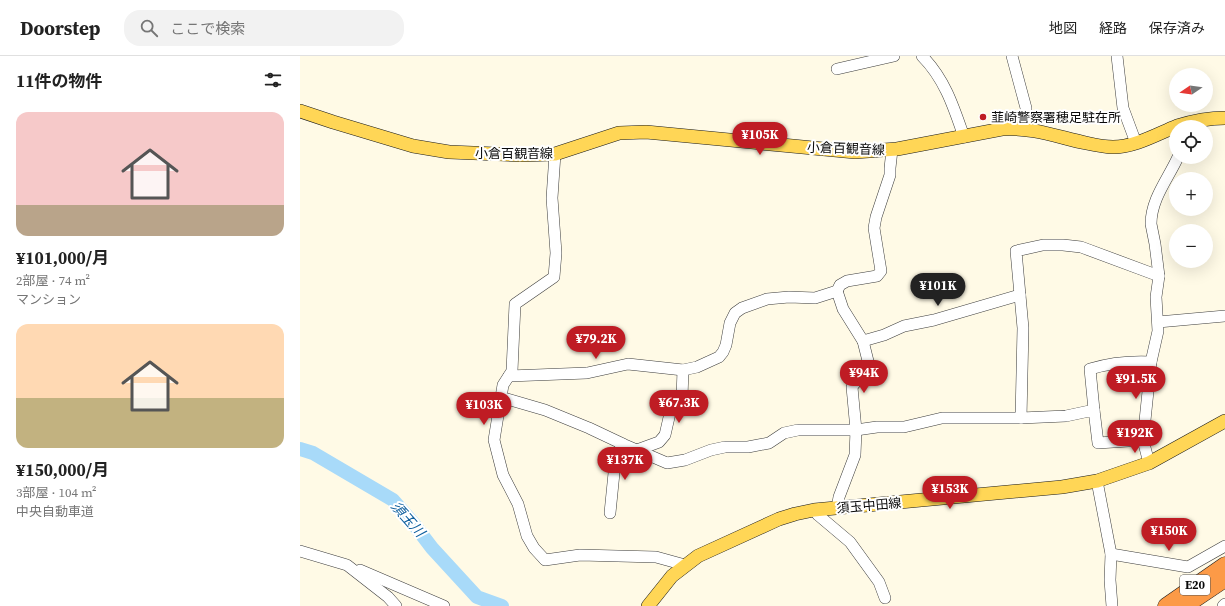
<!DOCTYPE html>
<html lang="ja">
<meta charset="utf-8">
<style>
:root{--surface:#fff;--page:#f2f2f2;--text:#222;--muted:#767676;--line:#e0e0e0;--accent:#bf1c24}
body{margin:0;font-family:"Source Serif 4","Noto Sans JP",serif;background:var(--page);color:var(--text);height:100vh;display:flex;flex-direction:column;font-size:15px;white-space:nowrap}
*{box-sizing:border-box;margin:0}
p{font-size:13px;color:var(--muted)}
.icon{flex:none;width:22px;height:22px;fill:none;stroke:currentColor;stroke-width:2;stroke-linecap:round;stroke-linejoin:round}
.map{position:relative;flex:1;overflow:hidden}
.sheet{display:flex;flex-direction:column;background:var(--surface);width:300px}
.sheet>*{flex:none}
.needle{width:26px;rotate:257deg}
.tools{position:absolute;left:869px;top:12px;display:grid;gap:8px}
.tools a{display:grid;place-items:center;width:44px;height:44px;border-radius:50%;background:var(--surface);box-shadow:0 4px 16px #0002;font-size:20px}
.price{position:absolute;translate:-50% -34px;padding:0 9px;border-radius:14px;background:var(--accent);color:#fff;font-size:13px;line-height:26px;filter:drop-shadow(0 1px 2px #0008)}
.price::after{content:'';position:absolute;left:50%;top:24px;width:12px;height:9px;margin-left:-6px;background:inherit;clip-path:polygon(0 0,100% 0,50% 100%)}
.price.on{background:#222;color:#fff}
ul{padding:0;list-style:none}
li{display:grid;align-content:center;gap:8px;height:212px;padding:0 16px}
li span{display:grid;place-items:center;height:124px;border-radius:12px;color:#555}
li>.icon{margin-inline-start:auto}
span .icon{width:72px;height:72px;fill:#fffc;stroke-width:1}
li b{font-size:17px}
h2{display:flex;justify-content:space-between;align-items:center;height:48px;padding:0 16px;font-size:17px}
header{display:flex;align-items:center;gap:24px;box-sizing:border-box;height:56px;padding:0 20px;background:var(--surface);border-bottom:1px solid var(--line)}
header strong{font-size:19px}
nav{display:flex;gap:22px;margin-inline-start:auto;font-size:14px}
.search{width:280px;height:36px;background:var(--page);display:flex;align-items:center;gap:10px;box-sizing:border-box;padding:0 14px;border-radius:16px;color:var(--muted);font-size:15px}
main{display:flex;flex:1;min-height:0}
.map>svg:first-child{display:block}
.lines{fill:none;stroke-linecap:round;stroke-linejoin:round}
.river{stroke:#a8daf9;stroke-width:14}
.minor-casing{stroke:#3c3c3c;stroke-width:12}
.major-casing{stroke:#1a1a1a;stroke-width:14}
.highway-casing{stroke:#1a1a1a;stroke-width:17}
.minor{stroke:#fff;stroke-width:11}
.major{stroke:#ffd656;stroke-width:13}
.highway{stroke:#fc9a47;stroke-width:16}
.poi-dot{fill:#bf1c24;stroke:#fff;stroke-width:1.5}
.labels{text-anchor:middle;stroke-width:4;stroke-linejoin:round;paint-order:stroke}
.shield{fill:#fff;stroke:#535353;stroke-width:1}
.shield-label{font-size:12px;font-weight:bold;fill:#090909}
.poi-label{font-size:13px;fill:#090909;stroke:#fff;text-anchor:start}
.street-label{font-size:13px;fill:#090909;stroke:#fff}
.water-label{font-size:14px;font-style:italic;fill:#0f609f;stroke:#fff}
</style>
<header>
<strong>Doorstep</strong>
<div class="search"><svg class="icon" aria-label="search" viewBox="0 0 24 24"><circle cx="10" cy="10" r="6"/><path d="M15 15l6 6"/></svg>ここで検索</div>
<nav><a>地図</a><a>経路</a><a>保存済み</a></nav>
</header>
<main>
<section class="sheet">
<h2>11件の物件<svg class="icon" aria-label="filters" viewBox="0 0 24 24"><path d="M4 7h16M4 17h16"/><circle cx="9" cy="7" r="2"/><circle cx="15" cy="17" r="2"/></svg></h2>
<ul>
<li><span style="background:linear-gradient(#f6c9c9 75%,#b9a48a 0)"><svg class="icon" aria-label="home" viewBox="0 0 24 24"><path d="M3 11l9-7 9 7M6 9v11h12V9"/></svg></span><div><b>¥101,000/月</b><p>2部屋 · 74 m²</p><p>マンション</p></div></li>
<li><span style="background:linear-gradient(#ffd9b3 60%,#c2b280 0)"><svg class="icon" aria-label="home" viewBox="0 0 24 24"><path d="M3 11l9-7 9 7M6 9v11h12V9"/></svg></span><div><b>¥150,000/月</b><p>3部屋 · 104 m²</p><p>中央自動車道</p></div></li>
</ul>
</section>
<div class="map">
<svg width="925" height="550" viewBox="0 0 925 550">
<rect width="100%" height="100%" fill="#fffae6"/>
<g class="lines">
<polyline class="river" points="0,393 13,397 93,444 113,467 132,492 177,541 202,550"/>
<g class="minor-casing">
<g id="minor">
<path d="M622 0C645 23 654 52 664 81"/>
<polyline points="712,0 726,52 726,73"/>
<polyline points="817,0 823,52 836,87"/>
<polyline points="537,13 594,0"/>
<polyline points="255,98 252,142 256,197 254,221 215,248 212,315 203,329 194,384 203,419 218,448 227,480 234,492 245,504 280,499 356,501 385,509"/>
<polyline points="858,266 925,260"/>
<polyline points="563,285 584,279 604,270 634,264 720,239"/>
<polyline points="209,320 287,317 328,308 374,313 383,314 397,311 419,301 423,296 426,289 430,267 435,257 442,252 467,243 489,241 515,242 537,235 540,229 547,225 577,220 581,215 574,172 576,161 590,119 590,112 592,94"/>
<polyline points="200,341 245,354 289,372 325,389 367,407 385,404 411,394 425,391 448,391 469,387 484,377 498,374 556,374 577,371 604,371 642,362 721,362 766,360 794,354 798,387 843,384"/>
<path d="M794 354 790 313C810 307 830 305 851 306"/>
<polyline points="721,362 723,272 716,195 743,189 763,189 781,191 859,220"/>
<polyline points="337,394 359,386 365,379 370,357 381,346 382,341 383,314"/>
<path d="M849 407 843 384 851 306 858 275 856 241 859 220 855 188 851 168C851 143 868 123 878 101"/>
<polyline points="797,425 811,498 810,524 812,550"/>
<polyline points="537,452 539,441 555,399 556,374 552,331 569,309 563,285 543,253 537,235"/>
<polyline points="514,454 518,459 550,486 579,526 585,542"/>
<polyline points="310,457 315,407 322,388"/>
<polyline points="0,495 47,509 88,541 96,550"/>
<polyline points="811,498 888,511 925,490"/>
<polyline points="60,514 144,550"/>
<polyline points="923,550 925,548"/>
</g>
</g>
<g class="major-casing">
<g id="major">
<path d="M0 55 33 66 113 90 149 96 221 99 255 98 319 77 346 76 555 96 597 93 702 73C732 71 758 81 786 87 795 89 804 91 813 91 835 91 857 78 877 70 893 65 909 62 925 62"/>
<polyline points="348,550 372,520 398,500 479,463 495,458 514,454 762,431 797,425 849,407 925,365"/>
</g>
</g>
<g class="highway-casing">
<g id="highway">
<polyline points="866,550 925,509"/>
<polyline points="885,550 925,523"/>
</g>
</g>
<use href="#minor" class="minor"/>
<use href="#major" class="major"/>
<use href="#highway" class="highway"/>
</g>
<circle class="poi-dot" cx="683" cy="61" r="4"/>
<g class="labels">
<rect class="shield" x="880" y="519" width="30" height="20" rx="3"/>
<g class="shield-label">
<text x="895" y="533">E20</text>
</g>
<g class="poi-label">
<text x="691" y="66">韮崎警察署穂足駐在所</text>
</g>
<g class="street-label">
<text transform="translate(546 92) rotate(2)" y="5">小倉百観音線</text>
<text x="214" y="102">小倉百観音線</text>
<text transform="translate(569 449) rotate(-5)" y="5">須玉中田線</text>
</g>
<g class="water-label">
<text transform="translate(108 463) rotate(48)" y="5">須玉川</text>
</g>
</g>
</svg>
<div class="tools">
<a><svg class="needle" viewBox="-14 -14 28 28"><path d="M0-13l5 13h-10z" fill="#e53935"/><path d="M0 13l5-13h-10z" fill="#767676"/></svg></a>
<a><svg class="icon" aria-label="locate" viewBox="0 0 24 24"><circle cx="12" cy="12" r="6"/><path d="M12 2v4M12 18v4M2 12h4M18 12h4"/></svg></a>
<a>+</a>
<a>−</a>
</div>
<b class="price" style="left:460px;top:100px">¥105K</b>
<b class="price on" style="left:638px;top:251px">¥101K</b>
<b class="price" style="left:296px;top:304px">¥79.2K</b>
<b class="price" style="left:564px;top:338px">¥94K</b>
<b class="price" style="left:836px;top:344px">¥91.5K</b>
<b class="price" style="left:379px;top:368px">¥67.3K</b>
<b class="price" style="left:184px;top:370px">¥103K</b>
<b class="price" style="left:835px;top:398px">¥192K</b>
<b class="price" style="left:325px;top:425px">¥137K</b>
<b class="price" style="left:650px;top:454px">¥153K</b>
<b class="price" style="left:869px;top:496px">¥150K</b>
</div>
</main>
